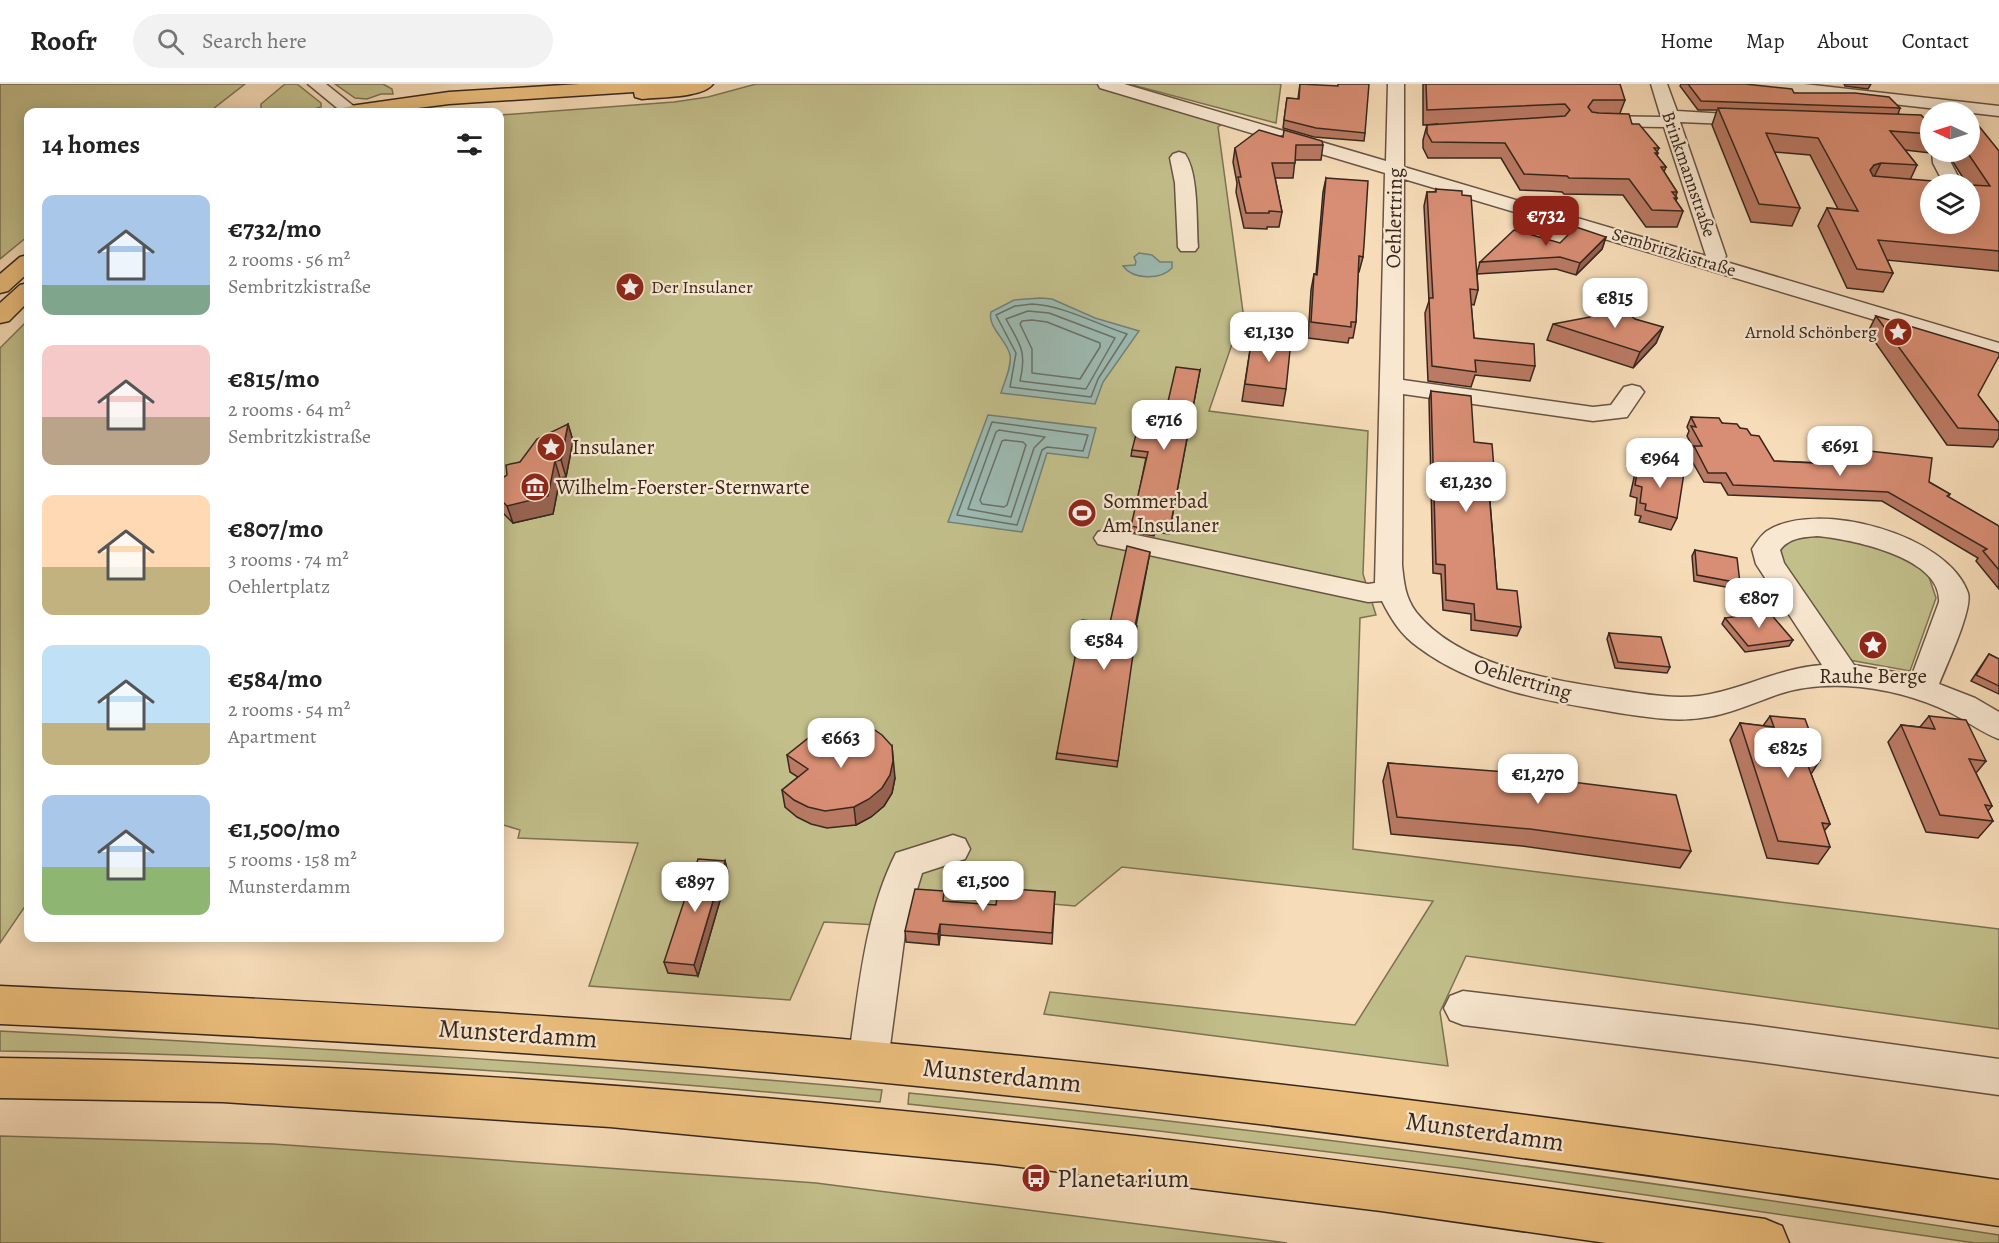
<!DOCTYPE html>
<meta charset="utf-8">
<style>
:root{--surface:#fff;--page:#f2f2f2;--text:#222;--muted:#767676;--line:#e0e0e0;--accent:#8f2418}
body{margin:0;font-family:Alegreya,serif;background:var(--page);color:var(--text);height:100vh;display:flex;flex-direction:column;font-size:22px;white-space:nowrap}
*{box-sizing:border-box;margin:0}
p{font-size:20px;color:var(--muted)}
.icon{flex:none;width:33px;height:33px;fill:none;stroke:currentColor;stroke-width:2;stroke-linecap:round;stroke-linejoin:round}
.map{position:relative;flex:1;overflow:hidden}
.drawer{position:absolute;left:24px;top:24px;width:480px;height:834px;display:flex;flex-direction:column;background:var(--surface);border-radius:12px;box-shadow:0 3px 15px #0003}
.drawer>*{flex:none}
.needle{width:39px;rotate:274deg}
.buttons{position:absolute;left:1920px;top:18px;display:grid;gap:12px}
.buttons a{display:grid;place-items:center;width:60px;height:60px;border-radius:50%;background:var(--surface);box-shadow:0 3px 15px #0003;font-size:30px}
.price{position:absolute;translate:-50% -51px;padding:0 14px;border-radius:12px;background:#fff;color:#222;font-size:20px;line-height:39px;filter:drop-shadow(0 2px 3px #0008)}
.price::after{content:'';position:absolute;left:50%;top:36px;width:18px;height:14px;margin-left:-9px;background:inherit;clip-path:polygon(0 0,100% 0,50% 100%)}
.price.selected{background:var(--accent);color:#fff}
ul{padding:0;list-style:none}
li{display:flex;align-items:center;gap:18px;height:150px;padding:0 18px}
li span{display:grid;place-items:center;flex:none;width:168px;height:120px;border-radius:12px;color:#555}
li>.icon{margin-inline-start:auto}
span .icon{width:72px;height:72px;fill:#fffc;stroke-width:1}
li b{font-size:26px}
h2{display:flex;justify-content:space-between;align-items:center;height:72px;padding:0 18px;font-size:26px}
header{display:flex;align-items:center;gap:36px;box-sizing:border-box;height:84px;padding:0 30px;background:var(--surface);border-bottom:2px solid var(--line)}
header strong{font-size:28px}
nav{display:flex;gap:33px;margin-inline-start:auto;font-size:21px}
.search{width:420px;height:54px;background:var(--page);display:flex;align-items:center;gap:15px;box-sizing:border-box;padding:0 21px;border-radius:33px;color:var(--muted);font-size:22px}
.map>svg:first-child{display:block}
.green{fill:#c2bf8b;stroke:#7c7354;stroke-width:1.5}
.water{fill:#9dbbb3;stroke:#748077;stroke-width:1.5}
.lines{fill:none;stroke-linecap:round;stroke-linejoin:round}
.shore{stroke:#6a7168;stroke-width:1.5}
.minor-casing{stroke:#675444;stroke-width:3}
.major-casing{stroke:#37271e;stroke-width:3}
.minor{fill:#f9e8d1;fill-rule:evenodd}
.major{fill:#ebbe7c;fill-rule:evenodd}
.wall{fill:#ba7a64;stroke:#37271e;stroke-width:1.5}
.shaded-wall{fill:#976351;stroke:#37271e;stroke-width:1.5}
.building{fill:#d88e74;stroke:#37271e;stroke-width:1.5}
.labels{text-anchor:middle;stroke-width:4.5;stroke-linejoin:round;paint-order:stroke}
.far-street-label{font-size:18px;fill:#37271e;stroke:#f9e8d1}
.far-poi-label{font-size:18px;fill:#37271e;stroke:#f9e8d1;text-anchor:start}
.street-label{font-size:21px;fill:#37271e;stroke:#f9e8d1}
.poi-label{font-size:21px;fill:#37271e;stroke:#f9e8d1;text-anchor:start}
.near-street-label{font-size:26px;fill:#37271e;stroke:#f9e8d1}
.near-poi-label{font-size:26px;fill:#37271e;stroke:#f9e8d1;text-anchor:start}
</style>
<header>
<strong>Roofr</strong>
<div class="search"><svg class="icon" aria-label="search" viewBox="0 0 24 24"><circle cx="10" cy="10" r="6"/><path d="M15 15l6 6"/></svg>Search here</div>
<nav><a>Home</a><a>Map</a><a>About</a><a>Contact</a></nav>
</header>
<div class="map">
<svg width="1999" height="1159" viewBox="0 0 1999 1159">
<rect width="100%" height="100%" fill="#f6dcb8"/>
<filter id="stains"><feTurbulence type="fractalNoise" baseFrequency=".00333" numOctaves="4"/><feColorMatrix values="0 0 0 0 .2 0 0 0 0 .09 0 0 0 0 .02 0 0 0 .5 -.17"/></filter>
<radialGradient id="worn" r=".72"><stop offset=".6" stop-color="#630" stop-opacity="0"/><stop offset="1" stop-color="#630" stop-opacity=".3"/></radialGradient>
<g class="green">
<polygon points="0,0 245,0 209,28 28,28 28,152 0,175"/>
<polygon points="285,0 297,0 321,19 321,23 303,28 261,28 261,20"/>
<polygon points="335,0 383,0 392,5 393,10 381,10 367,15 355,14"/>
<polygon points="756,0 1096,0 1223,39 1218,43 1243,228 1209,327 1368,347 1363,490 1376,531 1360,534 1353,765 1999,845 1999,945 1466,872 1440,928 1448,982 1044,930 1050,908 1355,941 1433,817 1122,783 1075,822 998,815 996,832 945,819 896,842 824,838 790,916 589,902 638,759 518,754 520,746 500,740 500,31 674,18 708,13"/>
<polygon points="1129,0 1281,0 1276,39"/>
<polygon points="28,236 28,818 0,859 0,264"/>
<polygon points="1811,450 1863,455 1914,479 1929,493 1936,514 1910,587 1849,576 1780,476 1782,460"/>
<path d="M0 947C294 963 588 979 882 1006L880 1018C587 991 294 970 0 967Z"/>
<path d="M909 1009C1274 1045 1637 1095 1999 1151V1159H1975L1460 1084 1159 1047 908 1020Z"/>
<polygon points="0,1052 273,1060 816,1099 1287,1159 0,1159"/>
</g>
<g class="water">
<path d="M1139 169 1152 171 1160 178H1172V184C1161 196 1133 196 1123 182L1135 181 1136 178 1134 173Z"/>
<path d="M1041 214 1052 215 1095 234 1139 247 1103 298 1095 320 1001 309C1004 298 1012 283 1010 271 1007 256 987 243 991 228L1014 216Z"/>
<polygon points="988,331 1096,344 1088,374 1047,369 1022,448 948,438"/>
</g>
<g class="lines">
<g class="shore">
<path d="M1032 220C1065 222 1096 240 1127 250L1098 295 1091 313 1010 303 1016 269 996 231 1015 222Z"/>
<path d="M1028 227 1049 229 1115 254 1086 305 1020 297C1027 266 1020 261 1006 235Z"/>
<polygon points="1032,236 1047,238 1100,259 1100,263 1080,295 1032,289 1032,265 1020,240 1022,237"/>
<polygon points="992,338 1088,351 1083,367 1047,363 1042,366 1017,441 957,431"/>
<polygon points="999,346 1045,353 1034,364 1011,433 968,425 996,348"/>
<polygon points="1005,356 1023,358 1026,361 1007,421 1004,423 982,420 980,416 1002,357"/>
</g>
<g class="minor-casing">
<g id="minor">
<polygon points="308,0 326,0 361,28 342,28"/>
<path d="M1098 0H1124L1386 77 1388 0H1404V83L1706 172 1664 43 1594 42 1588 41 1585 37 1588 33 1594 32 1661 33 1651 0H1667L1677 27 1759 32 1762 36 1759 40 1753 41 1680 38 1726 172 1723 177 1999 259V273L1404 95 1403 296 1593 323 1611 321 1624 303 1632 301 1640 303 1644 308 1627 333 1593 337 1403 310 1402 481C1404 499 1405 513 1416 528 1460 583 1552 596 1617 606 1644 610 1671 615 1699 612 1741 607 1777 584 1822 581L1756 480 1752 465C1756 459 1761 451 1767 447 1816 415 1948 450 1968 509 1973 525 1946 582 1939 600L1975 614 1999 628V655C1982 649 1967 637 1951 629 1918 613 1884 604 1846 602 1824 601 1800 603 1779 610 1753 619 1728 631 1701 634 1674 638 1646 633 1619 629 1551 618 1475 606 1418 563 1401 551 1391 535 1382 517L1368 518 1098 460 1094 454 1098 448 1108 445 1368 500 1375 499 1385 89 1100 4ZM1817 452C1850 455 1942 473 1939 518L1912 591 1854 581 1784 479 1780 466C1789 454 1803 453 1817 452Z"/>
<polygon points="1752,0 1804,0 1999,22 1999,32 1760,5"/>
<path d="M1179 68 1185 70C1199 90 1196 139 1198 163L1195 167H1181L1178 163 1175 99 1170 74 1173 70Z"/>
<polygon points="1932,68 1950,68 1951,79 1962,100 1944,100 1933,79"/>
<path d="M953 751 965 755 970 765 965 775 922 789 906 842 888 977 882 990 868 995 854 990 848 977C859 908 864 832 896 769Z"/>
<polygon points="1463,907 1752,941 1999,975 1999,1011 1752,977 1463,941 1450,936 1444,924 1450,912"/>
</g>
</g>
<g class="major-casing">
<g id="major">
<path d="M580 0H713C703 14 659 13 642 15L635 13 634 8 449 20 387 28H340L343 24 350 22 449 8Z"/>
<polygon points="28,171 28,189 8,207 0,209 0,190 20,173"/>
<polygon points="28,199 28,218 9,237 0,239 0,219 20,201"/>
<path d="M0 902C303 916 605 933 907 961 1272 995 1636 1044 1999 1096V1142C1636 1088 1272 1037 907 1001 605 971 303 954 0 940Z"/>
<path d="M0 974C591 981 1180 1050 1765 1135L1782 1142 1789 1159H1606L1381 1127 996 1080 610 1043 223 1018 0 1014Z"/>
</g>
</g>
<use href="#minor" class="minor"/>
<use href="#major" class="major"/>
</g>
<g class="wall">
<polygon points="1300,0 1365,49 1364,57 1314,53 1283,44 1287,14 1298,15"/>
<polygon points="1423,0 1553,0 1625,16 1620,29 1659,64 1657,68 1658,69 1657,72 1666,83 1664,88 1677,108 1676,112 1677,114 1676,117 1683,127 1677,143 1646,143 1623,111 1564,110 1562,108 1548,107 1520,106 1501,74 1428,74 1423,64 1423,56 1427,41 1438,40 1423,41"/>
<polygon points="1681,0 1745,0 1794,9 1900,24 1898,30 1930,40 1930,69 1905,66 1917,81 1910,96 1967,100 1953,78 1952,68 1999,67 1999,187 1887,176 1893,189 1883,208 1847,204 1818,142 1827,124 1838,125 1810,71 1774,68 1800,124 1792,142 1751,138 1712,41 1717,26 1698,26 1680,2"/>
<polygon points="1844,0 1871,0 1868,5 1845,2"/>
<polygon points="1282,52 1323,61 1321,76 1295,76 1293,94 1275,94 1282,128 1279,143 1267,143 1267,145 1244,144 1236,108 1237,99 1233,78 1235,64"/>
<polygon points="1326,94 1363,173 1359,188 1358,188 1356,238 1353,254 1349,254 1348,259 1308,254 1311,206 1314,190 1316,190 1323,108"/>
<polygon points="1436,105 1477,189 1480,178 1560,159 1606,153 1602,165 1576,191 1556,185 1477,190 1478,206 1474,221 1471,220 1474,254 1535,282 1530,297 1475,291 1471,303 1428,297 1425,229 1429,217 1424,122 1427,108 1435,108"/>
<polygon points="1876,232 1978,311 1999,339 1999,354 1993,363 1947,361 1868,248"/>
<polygon points="1553,240 1663,243 1656,259 1633,284 1547,256"/>
<polygon points="1252,253 1286,305 1283,322 1242,317"/>
<polygon points="1200,286 1169,450 1155,448 1154,452 1131,448 1146,374 1131,372 1132,366 1167,322"/>
<polygon points="1431,307 1474,358 1494,384 1491,393 1488,393 1497,505 1521,543 1517,552 1471,546 1471,530 1443,526 1441,490 1433,489 1429,316"/>
<polygon points="1691,333 1722,339 1740,344 1751,351 1774,377 1825,379 1829,372 1851,373 1856,363 1929,398 1950,410 1948,413 1999,442 1999,505 1976,477 1978,474 1882,417 1728,411 1721,399 1704,398 1689,372 1693,363 1687,352 1689,347 1687,343"/>
<polygon points="568,340 573,357 566,393 560,394 553,430 513,439 500,426 500,396 507,391 520,378"/>
<polygon points="1639,378 1677,434 1671,446 1639,438 1641,432 1635,431 1637,414 1630,412 1635,389"/>
<polygon points="1695,466 1740,499 1736,505 1694,497 1692,472"/>
<polygon points="1150,468 1136,542 1117,683 1056,675 1057,669 1110,539"/>
<polygon points="1725,534 1793,556 1789,562 1745,568 1722,540"/>
<polygon points="1609,549 1670,583 1667,589 1615,584 1607,555"/>
<polygon points="1989,570 1999,575 1999,610 1971,597"/>
<polygon points="1770,632 1820,676 1811,690 1830,740 1824,747 1830,763 1818,780 1767,774 1730,656 1740,639 1763,642"/>
<polygon points="1929,632 1986,677 1976,689 1992,722 1988,727 1993,737 1978,754 1926,748 1888,658 1901,641 1920,643"/>
<polygon points="787,671 895,694 892,709 884,722 871,733 856,741 827,744 811,740 797,733 785,723 782,706 798,693 790,688"/>
<polygon points="1388,679 1507,690 1691,767 1680,784 1522,762 1391,750 1383,697"/>
<polygon points="725,777 728,789 698,892 668,889 664,878"/>
<polygon points="1055,808 1052,860 940,851 939,861 906,858 905,847 996,821"/>
</g>
<g class="shaded-wall">
<polygon points="1881,79 1872,97 1870,86 1874,81"/>
<polygon points="1606,153 1602,165 1576,191 1580,179"/>
<polygon points="1663,243 1656,259 1633,284 1640,268"/>
<polygon points="568,340 573,357 566,393 561,376"/>
<polygon points="555,377 560,394 553,430 513,439 507,422"/>
<polygon points="892,662 895,694 892,709 884,722 871,733 856,741 854,723"/>
<polygon points="725,777 728,789 698,892 694,881"/>
<polygon points="940,840 940,851 939,861 938,850"/>
</g>
<g class="building">
<polygon points="1300,0 1338,2 1338,0 1369,0 1365,49 1316,44 1284,36 1287,14 1299,15"/>
<polygon points="1426,0 1620,0 1625,16 1593,16 1588,23 1592,28 1599,29 1629,30 1632,40 1639,40 1659,64 1654,64 1658,69 1655,69 1666,83 1661,83 1677,108 1672,108 1677,114 1674,114 1683,127 1652,126 1629,95 1569,94 1567,92 1524,90 1505,59 1432,58 1427,49 1427,41 1565,32 1570,26 1565,20 1427,26"/>
<polygon points="1688,0 1745,0 1792,5 1794,9 1855,9 1889,13 1900,24 1701,17"/>
<polygon points="1718,24 1921,31 1930,40 1930,50 1890,47 1917,81 1881,79 1874,81 1870,86 1873,92 1969,100 1930,100 1930,140 1970,140 1970,101 1990,102 1967,68 1970,68 1970,40 1978,41 1999,67 1999,167 1878,156 1893,189 1857,185 1827,124 1858,127 1818,54 1766,49 1800,124 1759,120"/>
<polygon points="1259,46 1283,53 1284,46 1322,57 1323,61 1296,61 1295,79 1272,79 1282,128 1269,127 1269,129 1246,129 1238,93 1241,93 1235,64"/>
<polygon points="1326,94 1368,97 1364,161 1363,173 1359,172 1356,238 1351,238 1351,243 1311,238 1314,190 1317,191"/>
<polygon points="1436,105 1462,107 1462,111 1471,112 1478,206 1470,205 1474,254 1534,260 1535,282 1475,276 1476,288 1432,282 1429,214 1433,214 1427,108 1436,108"/>
<polygon points="1576,143 1606,153 1580,179 1560,173 1480,178 1514,146 1560,159"/>
<polygon points="1595,226 1629,230 1635,235 1663,243 1640,268 1553,240 1590,233"/>
<polygon points="1876,232 1999,269 1999,272 1978,311 1999,339 1999,346 1958,344"/>
<polygon points="1252,253 1291,257 1286,305 1245,300"/>
<polygon points="1176,283 1200,286 1170,444 1155,442 1155,447 1131,442 1148,368 1132,366 1144,319 1167,322"/>
<polygon points="1431,307 1471,312 1474,358 1492,360 1494,384 1487,383 1497,505 1517,507 1521,543 1475,536 1474,520 1446,516 1445,481 1436,480"/>
<polygon points="1691,333 1719,334 1722,339 1737,340 1740,344 1747,345 1751,351 1759,352 1774,377 1834,380 1829,372 1851,373 1856,363 1869,367 1932,374 1929,398 1950,410 1947,412 1999,442 1999,486 1983,467 1987,465 1888,408 1733,401 1726,389 1708,389 1694,362 1702,362 1691,342 1696,343"/>
<polygon points="568,340 561,376 555,377 548,412 507,422 500,415 500,396 507,391 506,381 520,378 537,355"/>
<polygon points="1639,378 1684,389 1677,434 1645,426 1646,420 1640,419 1642,403 1635,401"/>
<polygon points="1127,462 1150,468 1135,542 1137,542 1118,677 1057,669 1082,536 1110,539"/>
<polygon points="1695,466 1737,474 1740,499 1697,491"/>
<polygon points="1769,528 1793,556 1748,562 1725,534"/>
<polygon points="1609,549 1661,553 1670,583 1618,578"/>
<polygon points="1989,570 1999,575 1999,602 1976,591"/>
<polygon points="1770,632 1805,635 1820,676 1805,674 1830,740 1822,739 1830,763 1778,757 1740,639 1774,643"/>
<polygon points="1929,632 1966,636 1986,677 1969,675 1992,722 1985,721 1993,737 1940,731 1901,641 1935,645"/>
<polygon points="866,640 882,651 892,662 893,677 890,691 882,704 869,715 854,723 825,727 808,723 794,716 782,706 808,685 787,671 821,644 842,658"/>
<polygon points="1388,679 1506,688 1507,690 1676,711 1691,767 1530,745 1397,733"/>
<polygon points="698,775 725,777 694,881 664,878"/>
<polygon points="998,804 1055,808 1052,849 940,840 938,850 905,847 915,805 944,807 943,817 996,821"/>
</g>
<defs>
<g id="sight-disc" transform="scale(1.5)"><circle r="9.5" fill="#8f2418" stroke="#f9e8d1"/><path d="M0-6L1.8-2.2L6-1.7L2.9 1.2L3.7 5.4L0 3.3L-3.7 5.4L-2.9 1.2L-6-1.7L-1.8-2.2Z" fill="#fff"/></g>
<g id="museum-disc" transform="scale(1.5)"><circle r="9.5" fill="#8f2418" stroke="#f9e8d1"/><path d="M0-6L6-3V-2H-6V-3ZM-5-1h2V3h-2ZM-1-1h2V3h-2ZM3-1h2V3H3ZM-6 4H6V6H-6Z" fill="#fff"/></g>
<g id="stadium-disc" transform="scale(1.5)"><circle r="9.5" fill="#8f2418" stroke="#f9e8d1"/><path d="M0-5a6.5 5 0 1 0 0 10a6.5 5 0 1 0 0-10ZM-3.5-1.8h7v3.6h-7Z" fill="#fff"/></g>
<g id="bus-disc" transform="scale(1.5)"><circle r="9.5" fill="#8f2418" stroke="#f9e8d1"/><path d="M-5-6H5V4H4V6H2V4H-2V6H-4V4H-5ZM-3.5-4V0h7V-4ZM-3.5 1.2v1.5H-2V1.2ZM2 1.2v1.5H3.5V1.2Z" fill="#fff"/></g>
</defs>
<g fill-rule="evenodd">
<use href="#sight-disc" x="630" y="203"/>
<use href="#sight-disc" x="1898" y="248"/>
<use href="#sight-disc" x="551" y="363"/>
<use href="#museum-disc" x="535" y="403"/>
<use href="#stadium-disc" x="1082" y="429"/>
<use href="#sight-disc" x="1873" y="561"/>
<use href="#bus-disc" x="1036" y="1094"/>
</g>
<g class="labels">
<g class="far-street-label">
<text transform="translate(1689 90) rotate(71)" y="6">Brinkmannstraße</text>
<text transform="translate(1674 168) rotate(17)" y="6">Sembritzkistraße</text>
</g>
<g class="far-poi-label">
<text x="651" y="209">Der Insulaner</text>
<text x="1877" y="254" text-anchor="end">Arnold Schönberg</text>
</g>
<g class="street-label">
<text transform="translate(1394 134) rotate(-89)" y="7">Oehlertring</text>
<text transform="translate(1523 595) rotate(16)" y="7">Oehlertring</text>
</g>
<g class="poi-label">
<text x="572" y="370">Insulaner</text>
<text x="556" y="410">Wilhelm-Foerster-Sternwarte</text>
<text x="1103" y="424">Sommerbad<tspan x="1103" dy="24">Am Insulaner</tspan></text>
<text x="1873" y="599" text-anchor="middle">Rauhe Berge</text>
</g>
<g class="near-street-label">
<text transform="translate(518 949) rotate(4)" y="9">Munsterdamm</text>
<text transform="translate(1002 991) rotate(6)" y="9">Munsterdamm</text>
<text transform="translate(1485 1047) rotate(8)" y="9">Munsterdamm</text>
</g>
<g class="near-poi-label">
<text x="1057" y="1103">Planetarium</text>
</g>
</g>
<rect width="100%" height="100%" filter="url(#stains)"/>
<rect width="100%" height="100%" fill="url(#worn)"/>
</svg>
<div class="buttons">
<a><svg class="needle" viewBox="-14 -14 28 28"><path d="M0-13l5 13h-10z" fill="#e53935"/><path d="M0 13l5-13h-10z" fill="#767676"/></svg></a>
<a><svg class="icon" aria-label="layers" viewBox="0 0 24 24"><path d="M12 4l9 5-9 5-9-5zM3 14l9 5 9-5"/></svg></a>
</div>
<b class="price selected" style="left:1546px;top:163px">€732</b>
<b class="price" style="left:1615px;top:245px">€815</b>
<b class="price" style="left:1269px;top:279px">€1,130</b>
<b class="price" style="left:1164px;top:367px">€716</b>
<b class="price" style="left:1840px;top:393px">€691</b>
<b class="price" style="left:1660px;top:405px">€964</b>
<b class="price" style="left:1466px;top:429px">€1,230</b>
<b class="price" style="left:1759px;top:545px">€807</b>
<b class="price" style="left:1104px;top:587px">€584</b>
<b class="price" style="left:841px;top:685px">€663</b>
<b class="price" style="left:1788px;top:695px">€825</b>
<b class="price" style="left:1538px;top:721px">€1,270</b>
<b class="price" style="left:983px;top:828px">€1,500</b>
<b class="price" style="left:695px;top:829px">€897</b>
<section class="drawer">
<h2>14 homes<svg class="icon" aria-label="filters" viewBox="0 0 24 24"><path d="M4 7h16M4 17h16"/><circle cx="9" cy="7" r="2"/><circle cx="15" cy="17" r="2"/></svg></h2>
<ul>
<li><span style="background:linear-gradient(#a9c7e8 75%,#7fa58c 0)"><svg class="icon" aria-label="home" viewBox="0 0 24 24"><path d="M3 11l9-7 9 7M6 9v11h12V9"/></svg></span><div><b>€732/mo</b><p>2 rooms · 56 m²</p><p>Sembritzkistraße</p></div></li>
<li><span style="background:linear-gradient(#f6c9c9 60%,#b9a48a 0)"><svg class="icon" aria-label="home" viewBox="0 0 24 24"><path d="M3 11l9-7 9 7M6 9v11h12V9"/></svg></span><div><b>€815/mo</b><p>2 rooms · 64 m²</p><p>Sembritzkistraße</p></div></li>
<li><span style="background:linear-gradient(#ffd9b3 60%,#c2b280 0)"><svg class="icon" aria-label="home" viewBox="0 0 24 24"><path d="M3 11l9-7 9 7M6 9v11h12V9"/></svg></span><div><b>€807/mo</b><p>3 rooms · 74 m²</p><p>Oehlertplatz</p></div></li>
<li><span style="background:linear-gradient(#bfe0f5 65%,#c2b280 0)"><svg class="icon" aria-label="home" viewBox="0 0 24 24"><path d="M3 11l9-7 9 7M6 9v11h12V9"/></svg></span><div><b>€584/mo</b><p>2 rooms · 54 m²</p><p>Apartment</p></div></li>
<li><span style="background:linear-gradient(#a9c7e8 60%,#8fb573 0)"><svg class="icon" aria-label="home" viewBox="0 0 24 24"><path d="M3 11l9-7 9 7M6 9v11h12V9"/></svg></span><div><b>€1,500/mo</b><p>5 rooms · 158 m²</p><p>Munsterdamm</p></div></li>
</ul>
</section>
</div>
